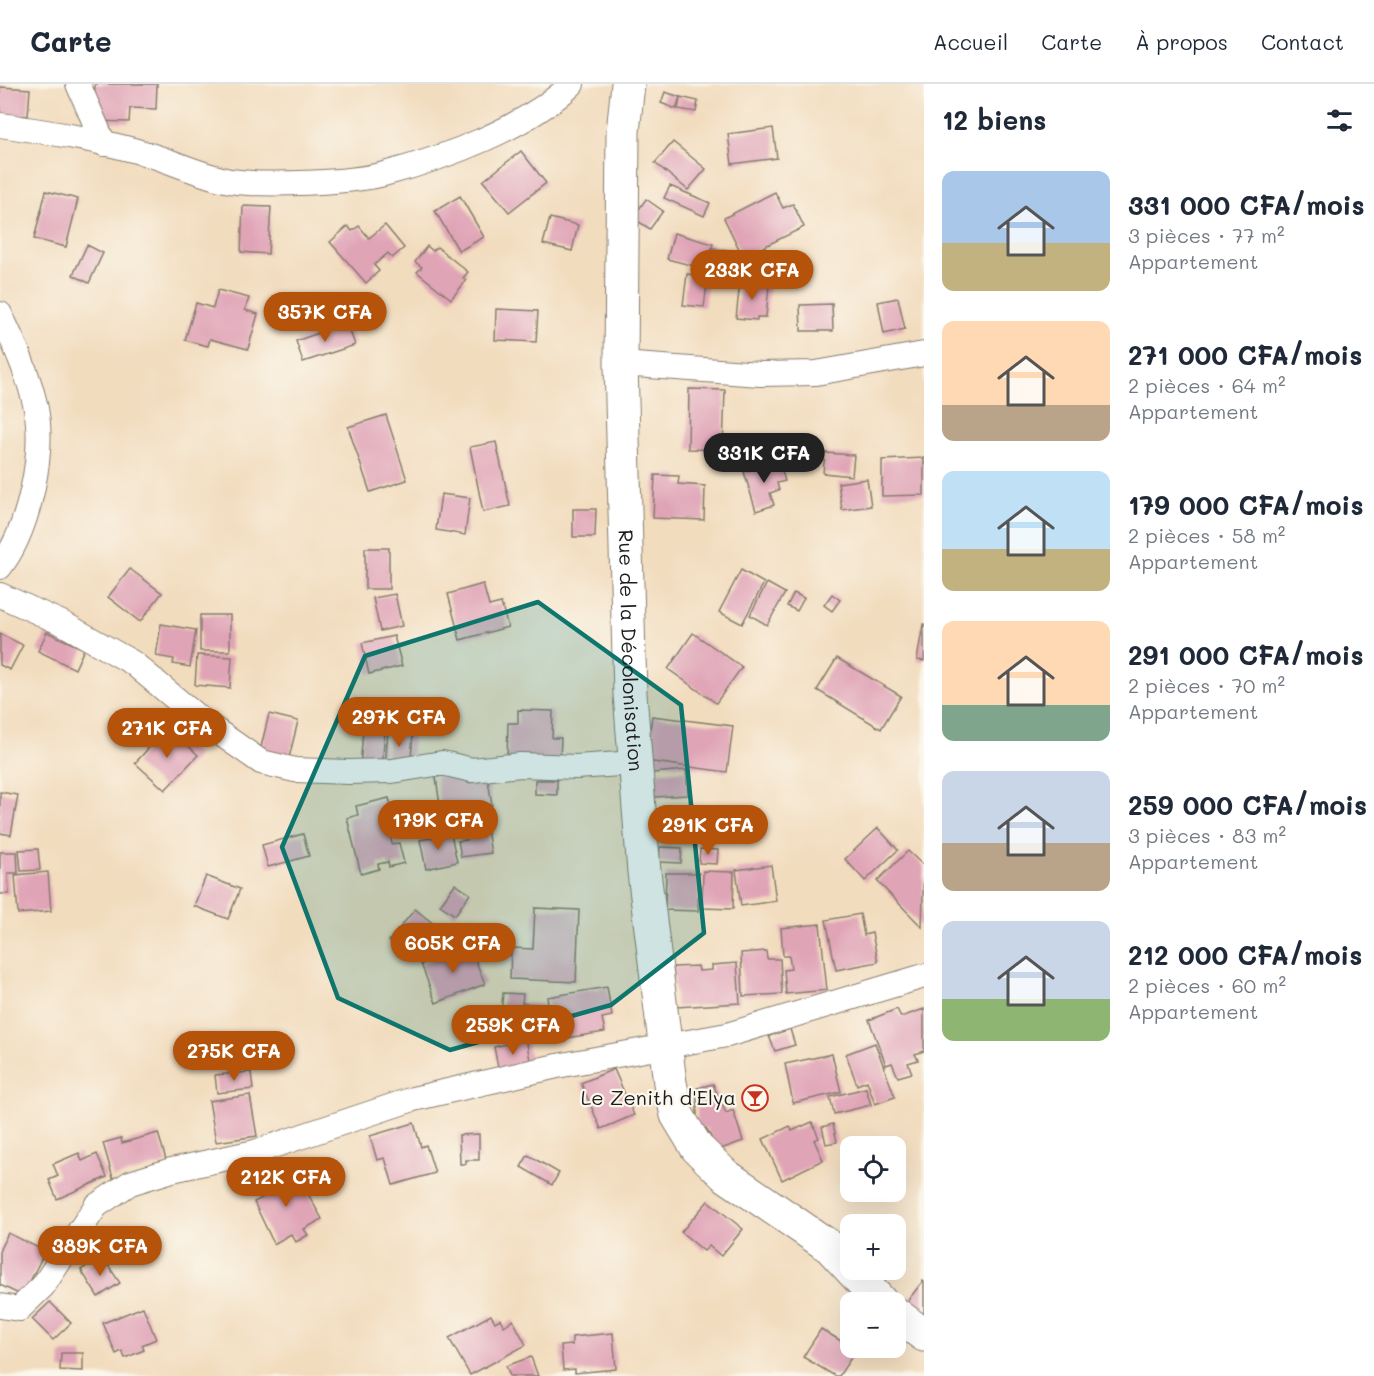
<!DOCTYPE html>
<html lang="fr">
<meta charset="utf-8">
<style>
:root{--surface:#fff;--page:#f6f6f7;--text:#1f2937;--muted:#747a83;--line:#e0e1e3;--accent:#b45309}
body{margin:0;font-family:Mali,sans-serif;background:var(--page);color:var(--text);height:100vh;display:flex;flex-direction:column;font-size:22px;white-space:nowrap}
*{box-sizing:border-box;margin:0}
p{font-size:20px;color:var(--muted)}
.icon{flex:none;width:33px;height:33px;fill:none;stroke:currentColor;stroke-width:2;stroke-linecap:round;stroke-linejoin:round}
.map{position:relative;flex:1;overflow:hidden}
.sheet{display:flex;flex-direction:column;background:var(--surface);width:450px}
.sheet>*{flex:none}
.controls{position:absolute;left:840px;top:1052px;display:grid;gap:12px}
.controls a{display:grid;place-items:center;width:66px;height:66px;border-radius:12px;background:var(--surface);box-shadow:0 6px 24px #0002;font-size:30px}
.price{position:absolute;translate:-50% -51px;padding:0 14px;border-radius:21px;background:var(--accent);color:#fff;font-size:20px;line-height:39px;filter:drop-shadow(0 2px 3px #0008)}
.price::after{content:'';position:absolute;left:50%;top:36px;width:18px;height:14px;margin-left:-9px;background:inherit;clip-path:polygon(0 0,100% 0,50% 100%)}
.price.current{background:#222;color:#fff}
ul{padding:0;list-style:none}
li{display:flex;align-items:center;gap:18px;height:150px;padding:0 18px}
li span{display:grid;place-items:center;flex:none;width:168px;height:120px;border-radius:12px;color:#555}
li>.icon{margin-inline-start:auto}
span .icon{width:72px;height:72px;fill:#fffc;stroke-width:1}
li b{font-size:26px}
h2{display:flex;justify-content:space-between;align-items:center;height:72px;padding:0 18px;font-size:26px}
header{display:flex;align-items:center;gap:36px;box-sizing:border-box;height:84px;padding:0 30px;background:var(--surface);border-bottom:2px solid var(--line)}
header strong{font-size:28px}
nav{display:flex;gap:33px;margin-inline-start:auto;font-size:21px}
main{display:flex;flex:1;min-height:0}
.map>svg:first-child{display:block}
.building{fill:#e0a4b7}
.lines{fill:none;stroke-linecap:round;stroke-linejoin:round}
.street-casing{stroke:#877c6d;stroke-width:26}
.secondary-casing{stroke:#877c6d;stroke-width:35}
.street{stroke:#fff;stroke-width:24}
.secondary{stroke:#fff;stroke-width:33}
.marked{fill:#0f766e;fill-opacity:0.2;stroke:#0f766e;stroke-width:4.5;stroke-linejoin:round}
.labels{text-anchor:middle;stroke-width:4.5;stroke-linejoin:round;paint-order:stroke}
.street-label{font-size:20px;fill:#1c1c1c;stroke:#fbf7ec}
.poi-label{font-size:20px;fill:#1c1c1c;stroke:#fbf7ec;text-anchor:end}
</style>
<header>
<strong>Carte</strong>
<nav><a>Accueil</a><a>Carte</a><a>À propos</a><a>Contact</a></nav>
</header>
<main>
<div class="map">
<svg width="924" height="1292" viewBox="0 0 924 1292">
<rect width="100%" height="100%" fill="#fbf7ec"/>
<filter id="ink" filterUnits="userSpaceOnUse"><feTurbulence type="fractalNoise" baseFrequency=".0167" numOctaves="2"/><feDisplacementMap in="SourceGraphic" scale="12" xChannelSelector="R" yChannelSelector="G"/><feConvolveMatrix kernelMatrix="1 2 1 2 8 2 1 2 1" color-interpolation-filters="sRGB"/></filter>
<filter id="wash" filterUnits="userSpaceOnUse"><feTurbulence type="fractalNoise" baseFrequency=".008" numOctaves="4" result="noise"/><feDisplacementMap in="SourceGraphic" scale="24" xChannelSelector="R" yChannelSelector="G"/><feGaussianBlur stdDeviation="1.35" result="paint"/><feColorMatrix in="noise" values="0 0 0 0 0 0 0 0 0 0 0 0 0 0 0 0 0 1.4 0 .05"/><feComposite in="paint" operator="in"/></filter>
<g filter="url(#wash)">
<rect width="100%" height="100%" fill="#f2dcbe"/>
<g id="blocks">
<g class="building">
<polygon points="95,0 157,0 156,25 130,24 129,38 94,37"/>
<polygon points="0,3 30,5 28,32 0,31"/>
<polygon points="665,8 680,13 676,25 661,19"/>
<polygon points="680,13 698,17 696,28 678,25"/>
<polygon points="773,44 777,74 732,80 728,50"/>
<polygon points="673,58 706,85 688,106 655,79"/>
<polygon points="521,67 546,99 509,128 483,97"/>
<polygon points="670,102 710,119 704,132 664,114"/>
<polygon points="46,107 78,115 66,163 34,155"/>
<polygon points="775,108 783,124 793,120 804,143 743,173 724,134"/>
<polygon points="460,112 484,153 459,167 435,127"/>
<polygon points="646,115 663,127 650,145 633,134"/>
<polygon points="243,122 271,123 268,170 241,168"/>
<polygon points="550,134 578,141 572,167 543,160"/>
<polygon points="385,141 404,164 392,174 388,169 374,181 379,187 366,199 330,158 348,142 352,147 359,142 369,154"/>
<polygon points="674,149 713,160 706,185 667,175"/>
<polygon points="87,161 103,169 89,199 73,191"/>
<polygon points="427,162 433,167 437,163 468,188 463,194 466,197 451,215 417,188 422,183 415,178"/>
<polygon points="712,164 738,167 736,191 710,188"/>
<polygon points="687,190 708,193 704,223 683,221"/>
<polygon points="740,198 769,201 766,233 757,233 757,236 736,234"/>
<polygon points="218,206 249,214 245,226 258,230 248,265 210,255 208,262 185,256 196,219 213,224"/>
<polygon points="898,214 905,245 884,250 878,218"/>
<polygon points="832,220 833,247 801,247 800,221"/>
<polygon points="496,225 538,227 536,258 495,256"/>
<polygon points="347,239 355,261 303,278 296,257"/>
<polygon points="689,305 725,306 723,366 688,365"/>
<polygon points="386,331 407,396 370,408 348,343"/>
<polygon points="496,358 510,422 483,428 470,363"/>
<polygon points="825,369 854,371 852,392 823,389"/>
<polygon points="924,374 924,411 882,412 882,376"/>
<polygon points="779,377 785,397 777,399 779,406 770,409 774,421 756,427 744,388"/>
<polygon points="655,391 679,392 678,400 705,402 704,436 653,434"/>
<polygon points="867,395 871,422 842,426 838,399"/>
<polygon points="441,410 470,414 465,451 436,446"/>
<polygon points="573,425 596,425 595,453 573,453"/>
<rect x="365" y="464" width="24" height="41"/>
<polygon points="130,485 162,509 140,538 108,513"/>
<polygon points="741,486 764,499 742,540 719,528"/>
<polygon points="767,499 785,509 767,541 750,531"/>
<polygon points="483,500 489,522 501,519 508,543 460,556 448,510"/>
<polygon points="794,509 804,514 797,527 787,522"/>
<polygon points="395,510 402,542 380,547 373,514"/>
<polygon points="832,510 840,516 832,527 824,521"/>
<rect x="200" y="531" width="30" height="36"/>
<polygon points="161,540 196,546 190,583 173,580 174,575 156,572"/>
<polygon points="923,540 924,540 924,577 917,576"/>
<polygon points="47,548 84,565 75,585 38,567"/>
<polygon points="693,549 742,583 716,619 668,585"/>
<polygon points="0,550 23,561 10,586 0,581"/>
<polygon points="394,552 402,582 369,590 362,559"/>
<polygon points="197,571 232,573 230,604 195,601"/>
<polygon points="837,574 901,612 881,645 817,606"/>
<polygon points="518,626 553,627 552,654 561,654 560,676 507,675 508,639 518,639"/>
<polygon points="269,630 298,637 288,678 259,671"/>
<polygon points="652,632 733,642 727,688 646,677"/>
<polygon points="168,643 198,671 165,706 135,679"/>
<polygon points="373,645 385,646 382,684 360,682 363,648 373,648"/>
<polygon points="388,647 413,649 411,675 385,683"/>
<polygon points="686,686 688,711 654,713 652,689"/>
<polygon points="466,688 468,699 488,696 492,721 483,722 491,769 461,773 458,757 467,756 465,743 453,745 450,727 441,729 436,693"/>
<polygon points="535,696 557,696 557,711 535,710"/>
<polygon points="0,708 18,711 11,751 0,749"/>
<polygon points="389,714 396,740 388,742 392,760 399,759 404,779 389,783 388,778 378,780 379,785 361,790 347,734 358,731 356,722"/>
<polygon points="878,744 898,766 865,797 845,775"/>
<polygon points="303,750 309,772 268,783 262,761"/>
<polygon points="451,750 457,778 426,785 420,756"/>
<polygon points="660,763 682,764 681,779 659,778"/>
<polygon points="38,765 40,786 21,787 19,766"/>
<polygon points="700,765 718,766 717,780 699,779"/>
<polygon points="908,767 924,782 922,843 877,797"/>
<polygon points="0,768 17,768 18,789 8,789 9,810 0,810"/>
<polygon points="771,781 776,817 741,822 736,786"/>
<polygon points="703,787 734,788 733,825 702,824"/>
<polygon points="48,788 51,827 18,830 15,791"/>
<polygon points="666,789 699,789 698,827 665,826"/>
<polygon points="206,792 240,805 228,835 194,822"/>
<polygon points="455,800 470,810 455,831 440,821"/>
<polygon points="535,824 579,826 576,898 510,895 511,864 533,865"/>
<polygon points="415,825 435,841 409,873 389,857"/>
<polygon points="860,830 864,851 872,849 878,878 836,886 826,836"/>
<polygon points="820,840 827,906 786,910 784,886 791,885 789,872 783,872 781,844"/>
<polygon points="469,860 485,900 436,919 421,880"/>
<polygon points="766,867 767,875 780,875 782,910 743,912 741,869"/>
<polygon points="737,879 740,919 676,923 673,883 698,882 699,887 712,886 712,881"/>
<polygon points="607,903 612,932 602,934 605,948 554,956 547,913"/>
<polygon points="503,909 523,910 522,919 543,921 540,954 499,950"/>
<polygon points="897,925 901,933 924,925 924,967 915,970 918,976 908,979 912,989 898,993 892,979 886,981 869,936"/>
<polygon points="790,945 795,961 775,967 769,952"/>
<polygon points="526,955 531,981 499,988 494,963"/>
<polygon points="875,959 895,1013 875,1020 867,997 857,1001 846,970"/>
<polygon points="832,970 841,1008 793,1019 785,980"/>
<polygon points="614,985 634,1031 601,1045 581,999"/>
<polygon points="251,988 253,1005 217,1009 215,991"/>
<polygon points="713,1000 726,1029 733,1026 743,1057 718,1066 706,1044 697,1045 697,1004"/>
<polygon points="866,1004 871,1021 834,1030 830,1013"/>
<polygon points="250,1011 257,1052 216,1058 209,1017"/>
<polygon points="812,1038 819,1054 814,1056 823,1076 782,1096 763,1055 790,1042 792,1047"/>
<polygon points="414,1039 421,1063 426,1061 435,1089 393,1101 385,1074 377,1076 370,1052"/>
<polygon points="833,1040 837,1058 826,1060 822,1043"/>
<polygon points="158,1049 167,1079 113,1094 103,1059 121,1054 122,1059"/>
<polygon points="479,1050 479,1076 466,1076 466,1080 460,1080 459,1051"/>
<polygon points="79,1069 82,1077 97,1070 107,1093 57,1115 49,1096 58,1092 53,1080"/>
<polygon points="528,1071 559,1089 552,1101 521,1083"/>
<polygon points="277,1090 282,1100 298,1092 322,1135 304,1145 308,1151 296,1158 291,1150 274,1160 254,1118 264,1113 262,1109 256,1112 251,1104"/>
<polygon points="708,1117 743,1145 721,1172 709,1162 704,1167 681,1148"/>
<polygon points="8,1149 45,1167 23,1212 0,1201 0,1165"/>
<polygon points="102,1172 120,1199 98,1213 81,1186"/>
<polygon points="923,1197 924,1198 924,1234 905,1220"/>
<polygon points="50,1218 71,1239 53,1256 32,1235"/>
<polygon points="143,1223 156,1255 142,1261 144,1266 125,1274 122,1267 116,1270 103,1239"/>
<polygon points="491,1231 495,1238 500,1235 504,1242 513,1236 526,1261 470,1291 449,1254"/>
<polygon points="821,1245 856,1266 839,1292 835,1292 803,1273"/>
<polygon points="613,1249 616,1285 575,1289 575,1285 563,1286 561,1262 572,1261 572,1253"/>
<polygon points="61,1269 83,1269 83,1287 60,1286"/>
<polygon points="531,1273 538,1292 510,1292 506,1282"/>
</g>
</g>
</g>
<g filter="url(#ink)">
<use href="#blocks" fill-opacity="0" stroke="#877c6d" stroke-width="1.5"/>
<g class="lines">
<g class="street-casing">
<g id="street">
<polyline points="78,0 104,60"/>
<path d="M0 41C49 48 100 56 147 70 174 78 202 92 230 97 266 102 349 99 384 90 445 74 526 44 572 0"/>
<path d="M0 230C14 258 28 289 35 320 46 367 29 446 0 483"/>
<polyline points="621,280 760,290 816,289 924,270"/>
<polyline points="0,511 64,540 133,579 201,636 261,678 295,686 348,688 392,687 442,679 472,686 521,681 576,683 635,679"/>
<polyline points="0,1222 19,1225 43,1202 96,1122 130,1099 172,1086 255,1068 413,1015 557,982 727,951 924,892"/>
</g>
</g>
<g class="secondary-casing">
<g id="secondary">
<path id="s1" d="M628 0 623 48 621 280 630 610 644 788 670 999 677 1031 697 1064 725 1091 830 1163 881 1218"/>
<polyline points="896,1230 924,1251"/>
</g>
</g>
<use href="#street" class="street"/>
<use href="#secondary" class="secondary"/>
</g>
</g>
<path class="marked" d="M538 518 681 621 704 849 611 921 450 966 338 914 282 763 365 572Z"/>
<defs>
<g id="bar-ring" transform="scale(1.35)"><circle r="9.5" fill="#fbf7ec" stroke="#c8321e" stroke-width="1.5"/><path d="M-6-5H6L.8 .8V4.5H3.5V6h-7V4.5H-.8V.8Z" fill="#c8321e"/></g>
</defs>
<g fill-rule="evenodd">
<use href="#bar-ring" x="755" y="1014"/>
</g>
<g class="labels">
<g class="street-label">
<text dy="7" stroke="none"><textPath href="#s1" startOffset="567">Rue de la Décolonisation</textPath></text>
</g>
<g class="poi-label">
<text x="736" y="1021">Le Zenith d'Elya</text>
</g>
</g>
</svg>
<div class="controls">
<a><svg class="icon" aria-label="locate" viewBox="0 0 24 24"><circle cx="12" cy="12" r="6"/><path d="M12 2v4M12 18v4M2 12h4M18 12h4"/></svg></a>
<a>+</a>
<a>−</a>
</div>
<b class="price" style="left:752px;top:217px">233K CFA</b>
<b class="price" style="left:325px;top:259px">357K CFA</b>
<b class="price current" style="left:764px;top:400px">331K CFA</b>
<b class="price" style="left:399px;top:664px">297K CFA</b>
<b class="price" style="left:167px;top:675px">271K CFA</b>
<b class="price" style="left:438px;top:767px">179K CFA</b>
<b class="price" style="left:708px;top:772px">291K CFA</b>
<b class="price" style="left:453px;top:890px">605K CFA</b>
<b class="price" style="left:513px;top:972px">259K CFA</b>
<b class="price" style="left:234px;top:998px">275K CFA</b>
<b class="price" style="left:286px;top:1124px">212K CFA</b>
<b class="price" style="left:100px;top:1193px">389K CFA</b>
</div>
<section class="sheet">
<h2>12 biens<svg class="icon" aria-label="filters" viewBox="0 0 24 24"><path d="M4 7h16M4 17h16"/><circle cx="9" cy="7" r="2"/><circle cx="15" cy="17" r="2"/></svg></h2>
<ul>
<li><span style="background:linear-gradient(#a9c7e8 60%,#c2b280 0)"><svg class="icon" aria-label="home" viewBox="0 0 24 24"><path d="M3 11l9-7 9 7M6 9v11h12V9"/></svg></span><div><b>331 000 CFA/mois</b><p>3 pièces · 77 m²</p><p>Appartement</p></div></li>
<li><span style="background:linear-gradient(#ffd9b3 70%,#b9a48a 0)"><svg class="icon" aria-label="home" viewBox="0 0 24 24"><path d="M3 11l9-7 9 7M6 9v11h12V9"/></svg></span><div><b>271 000 CFA/mois</b><p>2 pièces · 64 m²</p><p>Appartement</p></div></li>
<li><span style="background:linear-gradient(#bfe0f5 65%,#c2b280 0)"><svg class="icon" aria-label="home" viewBox="0 0 24 24"><path d="M3 11l9-7 9 7M6 9v11h12V9"/></svg></span><div><b>179 000 CFA/mois</b><p>2 pièces · 58 m²</p><p>Appartement</p></div></li>
<li><span style="background:linear-gradient(#ffd9b3 70%,#7fa58c 0)"><svg class="icon" aria-label="home" viewBox="0 0 24 24"><path d="M3 11l9-7 9 7M6 9v11h12V9"/></svg></span><div><b>291 000 CFA/mois</b><p>2 pièces · 70 m²</p><p>Appartement</p></div></li>
<li><span style="background:linear-gradient(#c9d6e8 60%,#b9a48a 0)"><svg class="icon" aria-label="home" viewBox="0 0 24 24"><path d="M3 11l9-7 9 7M6 9v11h12V9"/></svg></span><div><b>259 000 CFA/mois</b><p>3 pièces · 83 m²</p><p>Appartement</p></div></li>
<li><span style="background:linear-gradient(#c9d6e8 65%,#8fb573 0)"><svg class="icon" aria-label="home" viewBox="0 0 24 24"><path d="M3 11l9-7 9 7M6 9v11h12V9"/></svg></span><div><b>212 000 CFA/mois</b><p>2 pièces · 60 m²</p><p>Appartement</p></div></li>
</ul>
</section>
</main>
